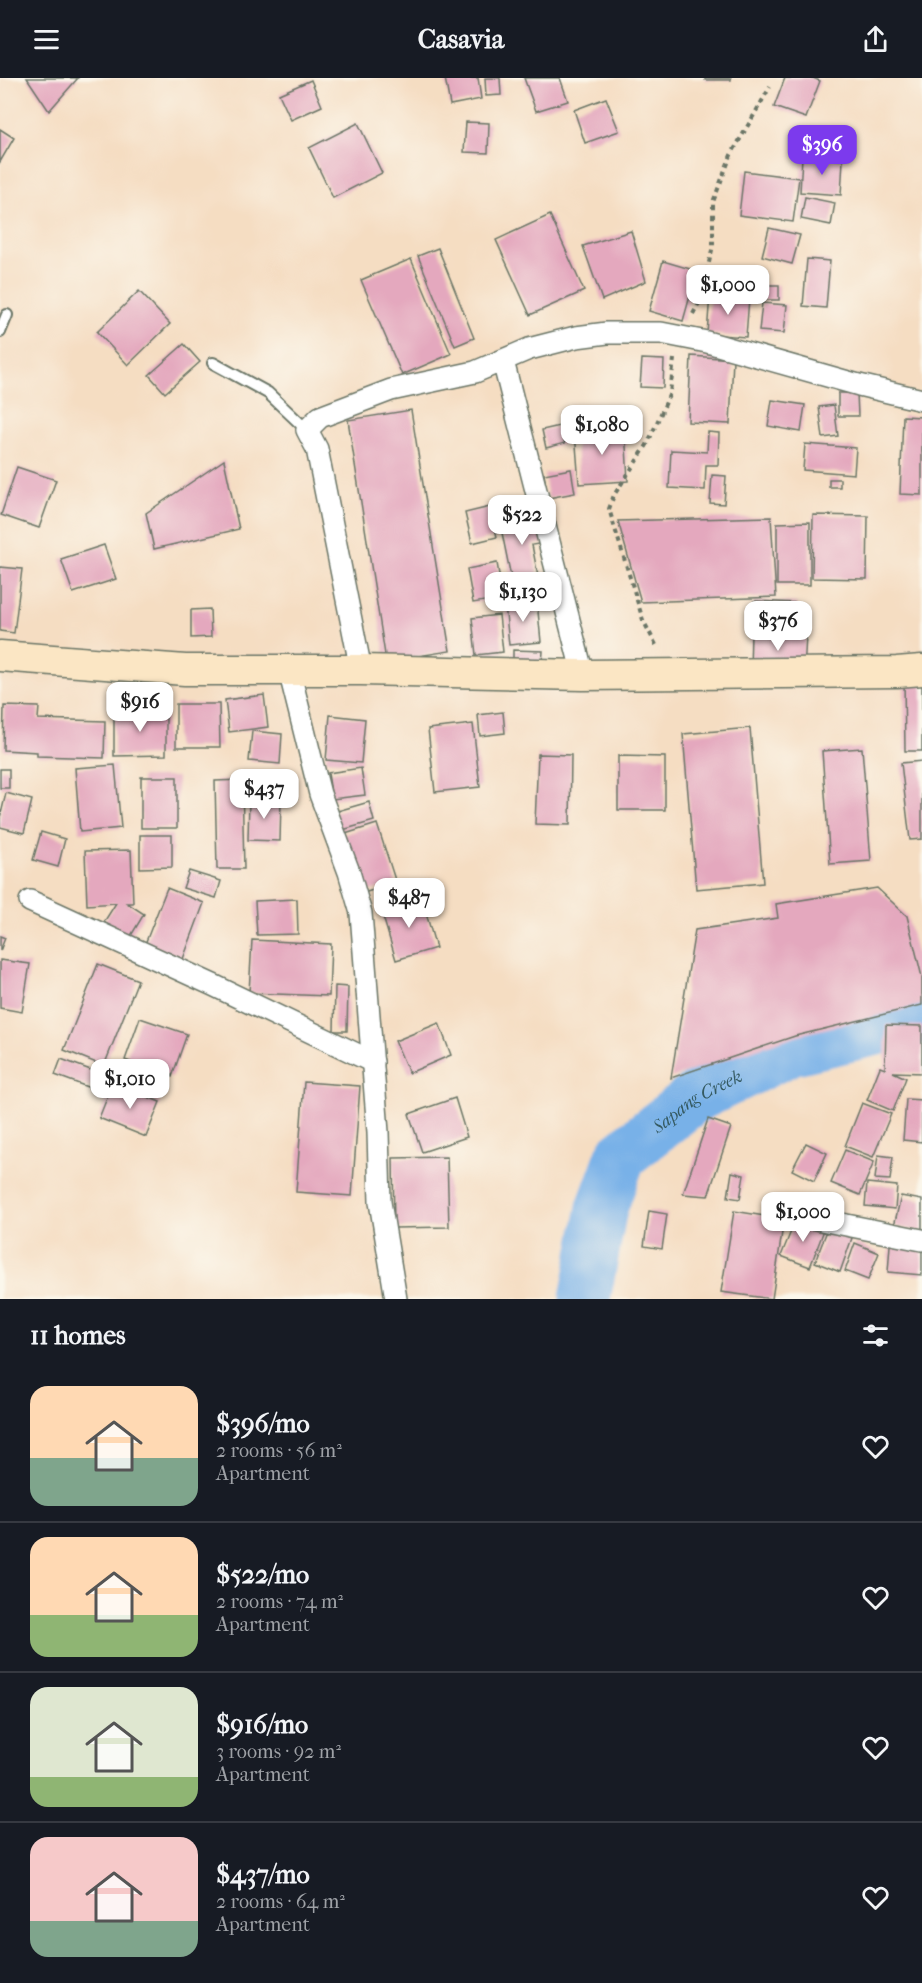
<!DOCTYPE html>
<meta charset="utf-8">
<style>
:root{--surface:#171b24;--page:#20242c;--text:#f1f3f6;--muted:#9ea1a6;--line:#363941;--accent:#7c3aed}
body{margin:0;font-family:"IM FELL French Canon",serif;background:var(--page);color:var(--text);height:100vh;display:flex;flex-direction:column;font-size:22px;white-space:nowrap}
*{box-sizing:border-box;margin:0}
p{font-size:20px;color:var(--muted)}
.icon{flex:none;width:33px;height:33px;fill:none;stroke:currentColor;stroke-width:2;stroke-linecap:round;stroke-linejoin:round}
.map{position:relative;height:1221px;overflow:hidden}
.side{display:flex;flex-direction:column;background:var(--surface);flex:1}
.side>*{flex:none}
.price{position:absolute;translate:-50% -51px;padding:0 14px;border-radius:12px;background:#fff;color:#222;font-size:20px;line-height:39px;filter:drop-shadow(0 2px 3px #0008)}
.price::after{content:'';position:absolute;left:50%;top:36px;width:18px;height:14px;margin-left:-9px;background:inherit;clip-path:polygon(0 0,100% 0,50% 100%)}
.price.selected{background:var(--accent);color:#fff}
ul{padding:0;list-style:none}
li{display:flex;align-items:center;gap:18px;height:150px;padding:0 30px}
li+li{border-top:2px solid var(--line)}
li span{display:grid;place-items:center;flex:none;width:168px;height:120px;border-radius:18px;color:#555}
li>.icon{margin-inline-start:auto}
span .icon{width:72px;height:72px;fill:#fffc;stroke-width:1}
li b{font-size:26px}
h2{display:flex;justify-content:space-between;align-items:center;height:72px;padding:0 30px;font-size:26px}
header{display:flex;justify-content:space-between;align-items:center;height:78px;padding:0 30px;background:var(--surface);font-size:27px;font-weight:700}
.map>svg:first-child{display:block}
.lines{fill:none;stroke-linecap:round;stroke-linejoin:round}
.river{stroke:#78b1e8;stroke-width:51}
.building{fill:#e4a8be}
.lane-casing{stroke:#6a7566;stroke-width:14}
.street-casing{stroke:#6a7566;stroke-width:24}
.secondary-casing{stroke:#6a7566;stroke-width:33}
.path{stroke:#6a7566;stroke-width:4;stroke-dasharray:4.5 4.5;stroke-linecap:butt}
.lane{stroke:#fff;stroke-width:10}
.street{stroke:#fff;stroke-width:21}
.secondary{stroke:#fbe6c4;stroke-width:30}
.labels{text-anchor:middle;stroke-width:4.5;stroke-linejoin:round;paint-order:stroke}
.water-label{font-size:18px;font-style:italic;fill:#355a61;stroke:#fbf7ec}
</style>
<header><svg class="icon" aria-label="menu" viewBox="0 0 24 24"><path d="M4 6h16M4 12h16M4 18h16"/></svg>Casavia<svg class="icon" aria-label="share" viewBox="0 0 24 24"><path d="M12 15V3M7 8l5-5 5 5M5 13v7h14v-7"/></svg></header>
<div class="map">
<svg width="922" height="1221" viewBox="0 0 922 1221">
<rect width="100%" height="100%" fill="#fbf7ec"/>
<filter id="ink" filterUnits="userSpaceOnUse"><feTurbulence type="fractalNoise" baseFrequency=".0167" numOctaves="2"/><feDisplacementMap in="SourceGraphic" scale="12" xChannelSelector="R" yChannelSelector="G"/><feConvolveMatrix kernelMatrix="1 2 1 2 8 2 1 2 1" color-interpolation-filters="sRGB"/></filter>
<filter id="wash" filterUnits="userSpaceOnUse"><feTurbulence type="fractalNoise" baseFrequency=".008" numOctaves="4" result="noise"/><feDisplacementMap in="SourceGraphic" scale="24" xChannelSelector="R" yChannelSelector="G"/><feGaussianBlur stdDeviation="1.35" result="paint"/><feColorMatrix in="noise" values="0 0 0 0 0 0 0 0 0 0 0 0 0 0 0 0 0 1.4 0 .05"/><feComposite in="paint" operator="in"/></filter>
<g filter="url(#wash)">
<rect width="100%" height="100%" fill="#f5ddc2"/>
<g class="lines">
<path class="river" id="s1" d="M585 1221 602 1130 621 1078 694 1020 791 972 890 949 922 940"/>
</g>
<g id="blocks">
<g class="building">
<polygon points="27,0 78,0 49,33"/>
<polygon points="445,0 478,0 481,21 450,27"/>
<polygon points="485,0 500,0 501,17 486,18"/>
<polygon points="524,0 560,0 568,23 536,33"/>
<rect x="705" y="0" width="26" height="2"/>
<polygon points="785,0 813,0 820,3 806,40 774,29"/>
<polygon points="311,2 322,28 291,42 279,16"/>
<polygon points="606,20 619,53 585,65 574,32"/>
<polygon points="466,44 489,45 488,75 464,74"/>
<polygon points="358,45 382,95 333,120 309,70"/>
<polygon points="0,51 14,60 0,84"/>
<polygon points="802,79 843,82 841,117 800,114"/>
<polygon points="744,93 799,100 793,144 739,137"/>
<polygon points="805,119 835,125 831,147 801,141"/>
<polygon points="550,137 584,213 530,237 496,162"/>
<polygon points="769,150 800,157 792,186 762,178"/>
<polygon points="631,153 646,203 602,222 583,168"/>
<polygon points="438,170 474,260 455,268 418,178"/>
<polygon points="411,181 451,276 402,297 361,202"/>
<polygon points="807,181 830,183 826,230 803,228"/>
<polygon points="663,183 697,193 683,243 649,233"/>
<rect x="760" y="207" width="19" height="15"/>
<polygon points="139,213 170,246 128,287 97,254"/>
<polygon points="710,216 749,220 746,259 707,256"/>
<polygon points="762,225 787,227 784,255 759,253"/>
<polygon points="184,266 200,284 165,315 149,297"/>
<polygon points="691,278 733,281 730,346 688,344"/>
<polygon points="642,281 664,282 663,310 640,309"/>
<polygon points="838,315 857,315 858,338 838,338"/>
<polygon points="772,322 805,327 801,354 768,348"/>
<polygon points="834,327 838,358 823,360 819,329"/>
<polygon points="411,332 450,573 386,583 348,342"/>
<polygon points="903,338 922,339 922,417 900,416"/>
<polygon points="560,348 565,365 546,370 542,352"/>
<polygon points="625,351 628,403 579,406 575,354"/>
<polygon points="708,354 719,355 718,387 706,387 705,412 669,410 671,372 707,374"/>
<polygon points="805,366 856,370 854,396 803,392"/>
<polygon points="224,382 239,451 154,471 146,435"/>
<polygon points="17,389 56,402 39,450 1,437"/>
<polygon points="571,391 575,415 548,420 544,396"/>
<polygon points="712,397 726,398 724,426 710,425"/>
<rect x="829" y="401" width="11" height="8"/>
<polygon points="536,428 544,465 532,467 540,509 514,514 498,435"/>
<polygon points="490,429 497,459 472,465 465,435"/>
<polygon points="813,437 868,438 867,501 812,500"/>
<polygon points="771,439 776,519 641,524 618,443"/>
<polygon points="810,444 810,507 777,507 777,445"/>
<polygon points="104,467 116,501 73,515 61,481"/>
<polygon points="497,485 503,520 473,525 467,491"/>
<polygon points="0,489 22,491 14,555 0,553"/>
<polygon points="537,523 541,564 509,567 505,526"/>
<polygon points="754,523 797,525 796,555 752,553"/>
<polygon points="210,531 211,559 191,560 191,532"/>
<polygon points="499,537 503,574 476,577 472,540"/>
<polygon points="751,555 806,557 804,594 750,592"/>
<polygon points="513,572 543,573 542,586 513,584"/>
<polygon points="904,601 922,601 922,673 905,673"/>
<polygon points="264,617 268,649 229,654 225,622"/>
<polygon points="176,626 219,626 220,669 176,669"/>
<polygon points="4,628 39,629 38,641 105,643 104,680 37,678 37,674 3,672"/>
<polygon points="114,632 166,632 166,677 114,678"/>
<polygon points="503,634 505,655 480,658 478,637"/>
<polygon points="330,637 365,641 361,685 326,682"/>
<polygon points="473,646 480,709 435,714 428,651"/>
<polygon points="750,650 763,805 696,811 683,656"/>
<polygon points="252,653 282,656 280,686 249,683"/>
<polygon points="862,670 871,783 830,786 822,673"/>
<polygon points="538,676 571,677 570,747 535,746"/>
<polygon points="618,678 665,679 665,732 618,732"/>
<polygon points="922,683 922,761 910,762 901,685"/>
<polygon points="115,687 121,750 80,754 75,690"/>
<polygon points="361,690 365,717 332,721 328,695"/>
<rect x="0" y="691" width="9" height="19"/>
<rect x="141" y="699" width="36" height="51"/>
<polygon points="242,702 244,791 217,791 215,703"/>
<polygon points="6,715 32,722 24,755 0,749 0,740"/>
<polygon points="249,722 281,723 280,763 248,762"/>
<polygon points="369,724 374,743 339,753 334,734"/>
<polygon points="377,746 396,805 360,816 342,757"/>
<polygon points="41,754 65,761 58,789 33,782"/>
<polygon points="140,757 172,757 172,789 140,790"/>
<polygon points="131,772 133,825 127,825 144,836 129,861 104,844 116,825 87,827 85,773"/>
<polygon points="189,793 221,803 216,820 183,810"/>
<polygon points="167,810 204,825 183,881 145,866"/>
<polygon points="877,810 907,838 922,899 922,927 795,958 671,1000 695,852 778,840 776,826"/>
<polygon points="297,821 298,856 257,857 255,823"/>
<polygon points="422,821 436,870 396,882 381,832"/>
<polygon points="0,858 5,860 0,873"/>
<polygon points="252,862 331,866 329,918 249,915"/>
<polygon points="0,882 30,886 22,934 0,930"/>
<polygon points="98,886 138,902 104,988 64,972"/>
<polygon points="335,908 348,909 347,953 334,953"/>
<polygon points="140,940 187,956 172,999 125,982"/>
<polygon points="439,945 451,977 409,995 395,963"/>
<polygon points="886,947 922,948 922,995 893,994 906,1000 893,1033 867,1022 880,989 885,991"/>
<polygon points="61,981 96,994 90,1010 55,997"/>
<polygon points="304,1004 360,1008 352,1118 296,1114"/>
<polygon points="113,1005 160,1024 146,1059 99,1040"/>
<polygon points="455,1020 467,1059 422,1074 409,1036"/>
<polygon points="906,1021 922,1022 922,1064 903,1062"/>
<polygon points="862,1025 891,1036 873,1079 845,1068"/>
<polygon points="708,1041 731,1049 708,1118 683,1116"/>
<polygon points="806,1065 827,1075 814,1103 792,1092"/>
<polygon points="845,1072 874,1084 860,1117 831,1105"/>
<polygon points="878,1077 893,1079 890,1102 875,1101"/>
<polygon points="447,1079 449,1149 394,1150 393,1080"/>
<polygon points="732,1094 744,1097 740,1121 728,1119"/>
<polygon points="867,1105 897,1108 895,1131 865,1128"/>
<polygon points="901,1118 922,1122 922,1154 894,1148"/>
<polygon points="649,1133 667,1136 662,1171 644,1168"/>
<polygon points="734,1133 784,1141 772,1221 721,1214"/>
<polygon points="796,1141 824,1152 810,1189 781,1178"/>
<polygon points="828,1150 852,1160 840,1194 815,1184"/>
<polygon points="855,1165 879,1175 868,1202 845,1193"/>
<polygon points="890,1167 922,1169 922,1197 888,1194"/>
</g>
</g>
</g>
<g filter="url(#ink)">
<use href="#blocks" fill-opacity="0" stroke="#6a7566" stroke-width="1.5"/>
<g class="lines">
<g class="lane-casing">
<g id="lane">
<polyline points="0,254 7,237"/>
<polyline points="213,285 268,315 307,352"/>
</g>
</g>
<g class="street-casing">
<g id="street">
<polyline points="503,283 583,597"/>
<polyline points="289,592 320,716 349,794 361,835 378,1054 380,1124 396,1221"/>
<polyline points="361,592 317,371 307,352 320,339 391,312 475,294 529,271 576,259 607,255 661,255 707,264 859,307 922,322"/>
<polyline points="30,823 213,907 373,984"/>
<polyline points="791,1136 922,1162"/>
</g>
</g>
<g class="secondary-casing">
<polyline id="secondary" points="0,578 185,592 361,592 583,597 897,594 922,592"/>
</g>
<g class="path">
<polyline points="693,236 699,225 713,168 713,124 731,77 770,9"/>
<polyline points="656,567 643,542 609,431 614,417 647,367 670,315 674,281"/>
</g>
<use href="#lane" class="lane"/>
<use href="#street" class="street"/>
<use href="#secondary" class="secondary"/>
</g>
</g>
<g class="labels">
<g class="water-label">
<text dy="6" stroke="none"><textPath href="#s1" startOffset="242">Sapang Creek</textPath></text>
</g>
</g>
</svg>
<b class="price selected" style="left:822px;top:98px">$396</b>
<b class="price" style="left:728px;top:238px">$1,000</b>
<b class="price" style="left:602px;top:378px">$1,080</b>
<b class="price" style="left:522px;top:468px">$522</b>
<b class="price" style="left:523px;top:545px">$1,130</b>
<b class="price" style="left:778px;top:574px">$376</b>
<b class="price" style="left:140px;top:655px">$916</b>
<b class="price" style="left:264px;top:742px">$437</b>
<b class="price" style="left:409px;top:851px">$487</b>
<b class="price" style="left:130px;top:1032px">$1,010</b>
<b class="price" style="left:803px;top:1165px">$1,000</b>
</div>
<section class="side">
<h2>11 homes<svg class="icon" aria-label="filters" viewBox="0 0 24 24"><path d="M4 7h16M4 17h16"/><circle cx="9" cy="7" r="2"/><circle cx="15" cy="17" r="2"/></svg></h2>
<ul>
<li><span style="background:linear-gradient(#ffd9b3 60%,#7fa58c 0)"><svg class="icon" aria-label="home" viewBox="0 0 24 24"><path d="M3 11l9-7 9 7M6 9v11h12V9"/></svg></span><div><b>$396/mo</b><p>2 rooms · 56 m²</p><p>Apartment</p></div><svg class="icon" aria-label="heart" viewBox="0 0 24 24"><path d="M12 20l-8-8c-3-5 5-10 8-4 3-6 11-1 8 4z"/></svg></li>
<li><span style="background:linear-gradient(#ffd9b3 65%,#8fb573 0)"><svg class="icon" aria-label="home" viewBox="0 0 24 24"><path d="M3 11l9-7 9 7M6 9v11h12V9"/></svg></span><div><b>$522/mo</b><p>2 rooms · 74 m²</p><p>Apartment</p></div><svg class="icon" aria-label="heart" viewBox="0 0 24 24"><path d="M12 20l-8-8c-3-5 5-10 8-4 3-6 11-1 8 4z"/></svg></li>
<li><span style="background:linear-gradient(#dfe7d0 75%,#8fb573 0)"><svg class="icon" aria-label="home" viewBox="0 0 24 24"><path d="M3 11l9-7 9 7M6 9v11h12V9"/></svg></span><div><b>$916/mo</b><p>3 rooms · 92 m²</p><p>Apartment</p></div><svg class="icon" aria-label="heart" viewBox="0 0 24 24"><path d="M12 20l-8-8c-3-5 5-10 8-4 3-6 11-1 8 4z"/></svg></li>
<li><span style="background:linear-gradient(#f6c9c9 70%,#7fa58c 0)"><svg class="icon" aria-label="home" viewBox="0 0 24 24"><path d="M3 11l9-7 9 7M6 9v11h12V9"/></svg></span><div><b>$437/mo</b><p>2 rooms · 64 m²</p><p>Apartment</p></div><svg class="icon" aria-label="heart" viewBox="0 0 24 24"><path d="M12 20l-8-8c-3-5 5-10 8-4 3-6 11-1 8 4z"/></svg></li>
</ul>
</section>
